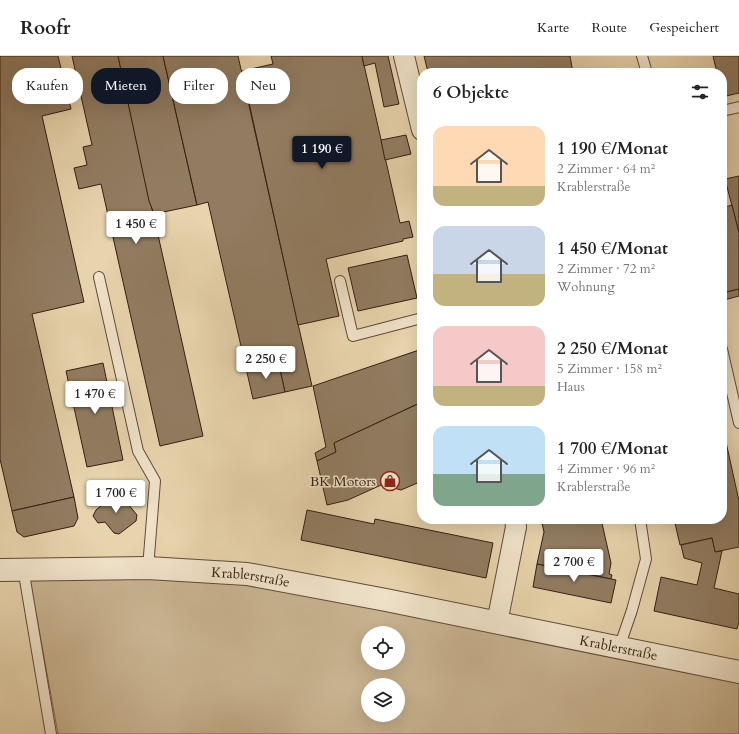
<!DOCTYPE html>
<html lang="de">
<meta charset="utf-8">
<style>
:root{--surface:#fff;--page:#f6f6f6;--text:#222;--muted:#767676;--line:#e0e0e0;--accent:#111827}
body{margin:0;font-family:Cardo,serif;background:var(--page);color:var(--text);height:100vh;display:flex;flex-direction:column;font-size:15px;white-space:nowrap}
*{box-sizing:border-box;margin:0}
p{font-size:13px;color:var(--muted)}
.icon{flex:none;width:22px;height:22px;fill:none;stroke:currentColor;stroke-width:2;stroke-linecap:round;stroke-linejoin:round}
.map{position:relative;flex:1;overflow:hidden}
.sheet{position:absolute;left:417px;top:12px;width:310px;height:456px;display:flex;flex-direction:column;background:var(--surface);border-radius:16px;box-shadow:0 4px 16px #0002}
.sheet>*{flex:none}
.banner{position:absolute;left:12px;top:12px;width:345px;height:36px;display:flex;gap:8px}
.buttons{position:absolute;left:361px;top:570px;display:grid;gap:8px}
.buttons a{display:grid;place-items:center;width:44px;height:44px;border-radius:50%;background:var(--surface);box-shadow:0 4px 16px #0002;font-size:20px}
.price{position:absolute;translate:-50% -34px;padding:0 9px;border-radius:4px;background:#fff;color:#222;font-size:13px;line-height:26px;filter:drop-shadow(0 1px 2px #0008)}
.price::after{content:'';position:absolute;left:50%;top:24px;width:12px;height:9px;margin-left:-6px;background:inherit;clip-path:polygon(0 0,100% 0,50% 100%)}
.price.selected{background:var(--accent);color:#fff}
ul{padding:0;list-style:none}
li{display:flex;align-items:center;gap:12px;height:100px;padding:0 16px}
li span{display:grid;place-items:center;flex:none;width:112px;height:80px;border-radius:12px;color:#555}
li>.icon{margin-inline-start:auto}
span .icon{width:48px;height:48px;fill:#fffc;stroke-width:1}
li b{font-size:17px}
h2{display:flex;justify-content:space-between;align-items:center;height:48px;padding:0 16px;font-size:17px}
.pill{padding:0 14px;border-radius:16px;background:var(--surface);box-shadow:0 4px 16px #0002;font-size:14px;line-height:36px}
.pill.selected{background:var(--accent);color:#fff}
header{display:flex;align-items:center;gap:24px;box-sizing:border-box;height:56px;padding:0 20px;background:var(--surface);border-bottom:1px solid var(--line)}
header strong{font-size:19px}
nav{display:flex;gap:22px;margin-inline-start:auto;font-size:14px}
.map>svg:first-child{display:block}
.green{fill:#c9b491;stroke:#7e6950;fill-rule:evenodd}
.building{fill:#917c61;stroke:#341e10}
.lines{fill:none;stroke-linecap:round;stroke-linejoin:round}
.service-casing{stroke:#614b37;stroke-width:12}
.minor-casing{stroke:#614b37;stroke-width:22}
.tertiary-casing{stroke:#614b37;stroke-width:24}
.service{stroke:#efe2c9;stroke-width:10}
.minor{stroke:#efe2c9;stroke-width:20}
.tertiary{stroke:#efe2c9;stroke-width:22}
.labels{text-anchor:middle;stroke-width:3;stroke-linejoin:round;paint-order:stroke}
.poi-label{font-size:14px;fill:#341e10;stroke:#efe2c9;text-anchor:end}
.street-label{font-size:14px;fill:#341e10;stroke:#efe2c9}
</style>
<header>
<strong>Roofr</strong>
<nav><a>Karte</a><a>Route</a><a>Gespeichert</a></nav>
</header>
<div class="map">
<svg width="739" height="678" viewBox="0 0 739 678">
<rect width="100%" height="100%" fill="#e7d3ac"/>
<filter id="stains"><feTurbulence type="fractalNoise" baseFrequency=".005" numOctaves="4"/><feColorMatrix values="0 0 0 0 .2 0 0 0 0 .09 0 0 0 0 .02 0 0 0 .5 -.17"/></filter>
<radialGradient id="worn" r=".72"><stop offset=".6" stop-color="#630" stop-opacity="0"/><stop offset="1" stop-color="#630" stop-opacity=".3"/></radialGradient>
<path class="green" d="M20 518 179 523 241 528 296 536 739 625V678H58L36 557ZM368 577H398V607H368ZM368 629H398V659H368Z"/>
<g class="building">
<polygon points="0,0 58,0 71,53 42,60 84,246 32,258 74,441 12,455 0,403"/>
<polygon points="72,0 118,0 203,380 160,390 101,128 79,133 74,112 87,109 83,91 92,89"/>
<polygon points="118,0 163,0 197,149 154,158 149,145"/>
<polygon points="163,0 238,0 312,330 285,336 278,305 246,312 208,146 197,149"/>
<polygon points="271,0 362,0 400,167 409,165 413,181 403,183 403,185 326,203 339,260 298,269 242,15 273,8"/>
<polygon points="362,0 388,0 399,48 384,51 375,7 364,10"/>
<polygon points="424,0 570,0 573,17 443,17 442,13 428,16"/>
<polygon points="713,0 739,0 739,37 722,41 722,17 717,17"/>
<polygon points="406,79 411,98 385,104 381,84"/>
<polygon points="739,120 739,177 725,123"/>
<polygon points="732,149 739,177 739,233 722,237 722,152"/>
<polygon points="407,199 417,242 358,255 348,212"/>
<polygon points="739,233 739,240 724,244 723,237"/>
<polygon points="422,293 422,346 334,387 336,396 317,405 315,397 326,391 313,330"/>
<polygon points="278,305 285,336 253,343 246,312"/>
<polygon points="103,307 123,404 87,411 66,315"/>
<polygon points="422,346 422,425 401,434 394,432 390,425 348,444 327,449 317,405 336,396 334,387"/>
<polygon points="722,368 739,445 739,491 715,496 712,482 680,489 674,463 722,463"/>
<polygon points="118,436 137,459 136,465 119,478 114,477 105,466 98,467 93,460 96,454"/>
<polygon points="74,441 78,462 74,470 24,481 17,476 12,455"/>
<polygon points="307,454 374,468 375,463 493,487 486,522 301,484"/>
<polygon points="541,463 601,463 611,507 609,518 612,519 611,523 537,508 544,476"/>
<polygon points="712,482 715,496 722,495 714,532 739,538 739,566 737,573 654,555 661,521 697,529 702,507 684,502 681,489"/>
<polygon points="537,508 616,524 611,547 533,531"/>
</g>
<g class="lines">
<g class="service-casing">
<g id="service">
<polyline points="642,0 647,17"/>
<polyline points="722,55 739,51"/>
<polyline points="99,221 138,395 155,425 148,512"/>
<polyline points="340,225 353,280 422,262"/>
<polyline points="722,293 739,367"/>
<polyline points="23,512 51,678"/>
<polyline points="619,592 632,554 646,503 640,463"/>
</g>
</g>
<g class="minor-casing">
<g id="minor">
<polyline points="404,0 422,74"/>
<polyline points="497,567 516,471 515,463"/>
</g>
</g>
<g class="tertiary-casing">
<g id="tertiary">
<path id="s1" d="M0 514 148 512 247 518 386 544 739 616"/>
</g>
</g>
<use href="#service" class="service"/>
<use href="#minor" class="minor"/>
<use href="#tertiary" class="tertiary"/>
</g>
<defs>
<g id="shop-ring" transform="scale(1)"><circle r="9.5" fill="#efe2c9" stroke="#8f2418" stroke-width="1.5"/><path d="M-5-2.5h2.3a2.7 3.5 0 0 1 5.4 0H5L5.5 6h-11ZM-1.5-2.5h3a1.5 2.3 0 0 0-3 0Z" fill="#8f2418"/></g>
</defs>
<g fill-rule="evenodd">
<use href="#shop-ring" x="390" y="425"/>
</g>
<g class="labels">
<g class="poi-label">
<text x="376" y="430">BK Motors</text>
</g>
<g class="street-label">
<text dy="5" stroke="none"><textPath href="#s1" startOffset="251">Krablerstraße</textPath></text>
<text dy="5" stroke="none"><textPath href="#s1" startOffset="626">Krablerstraße</textPath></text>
</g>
</g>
<rect width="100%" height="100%" filter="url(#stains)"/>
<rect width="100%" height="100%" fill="url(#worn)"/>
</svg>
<div class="buttons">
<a><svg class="icon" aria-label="locate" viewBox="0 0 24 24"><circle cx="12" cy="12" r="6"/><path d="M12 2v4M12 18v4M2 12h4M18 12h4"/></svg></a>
<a><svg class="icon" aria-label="layers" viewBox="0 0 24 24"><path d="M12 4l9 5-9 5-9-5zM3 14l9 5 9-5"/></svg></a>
</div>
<b class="price selected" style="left:322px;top:114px">1 190 €</b>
<b class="price" style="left:136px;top:189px">1 450 €</b>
<b class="price" style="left:266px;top:324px">2 250 €</b>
<b class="price" style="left:95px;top:359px">1 470 €</b>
<b class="price" style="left:116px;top:458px">1 700 €</b>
<b class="price" style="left:574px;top:527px">2 700 €</b>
<div class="banner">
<a class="pill">Kaufen</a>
<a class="pill selected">Mieten</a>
<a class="pill">Filter</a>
<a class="pill">Neu</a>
</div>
<section class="sheet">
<h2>6 Objekte<svg class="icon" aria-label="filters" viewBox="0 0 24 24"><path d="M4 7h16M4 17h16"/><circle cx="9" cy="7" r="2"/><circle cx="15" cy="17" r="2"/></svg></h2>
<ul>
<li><span style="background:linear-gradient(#ffd9b3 75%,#c2b280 0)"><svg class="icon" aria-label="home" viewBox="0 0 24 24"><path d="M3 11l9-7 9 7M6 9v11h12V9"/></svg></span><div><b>1 190 €/Monat</b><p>2 Zimmer · 64 m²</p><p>Krablerstraße</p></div></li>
<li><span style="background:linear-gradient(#c9d6e8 60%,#c2b280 0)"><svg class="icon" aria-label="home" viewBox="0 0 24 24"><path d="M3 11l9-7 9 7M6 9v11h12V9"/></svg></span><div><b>1 450 €/Monat</b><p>2 Zimmer · 72 m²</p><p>Wohnung</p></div></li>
<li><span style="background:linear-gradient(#f6c9c9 75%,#c2b280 0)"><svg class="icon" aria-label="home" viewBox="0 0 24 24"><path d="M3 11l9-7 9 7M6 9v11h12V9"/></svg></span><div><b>2 250 €/Monat</b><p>5 Zimmer · 158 m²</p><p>Haus</p></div></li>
<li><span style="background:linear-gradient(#bfe0f5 60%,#7fa58c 0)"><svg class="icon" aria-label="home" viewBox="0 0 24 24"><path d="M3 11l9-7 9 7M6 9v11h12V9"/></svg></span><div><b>1 700 €/Monat</b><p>4 Zimmer · 96 m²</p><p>Krablerstraße</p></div></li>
</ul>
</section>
</div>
